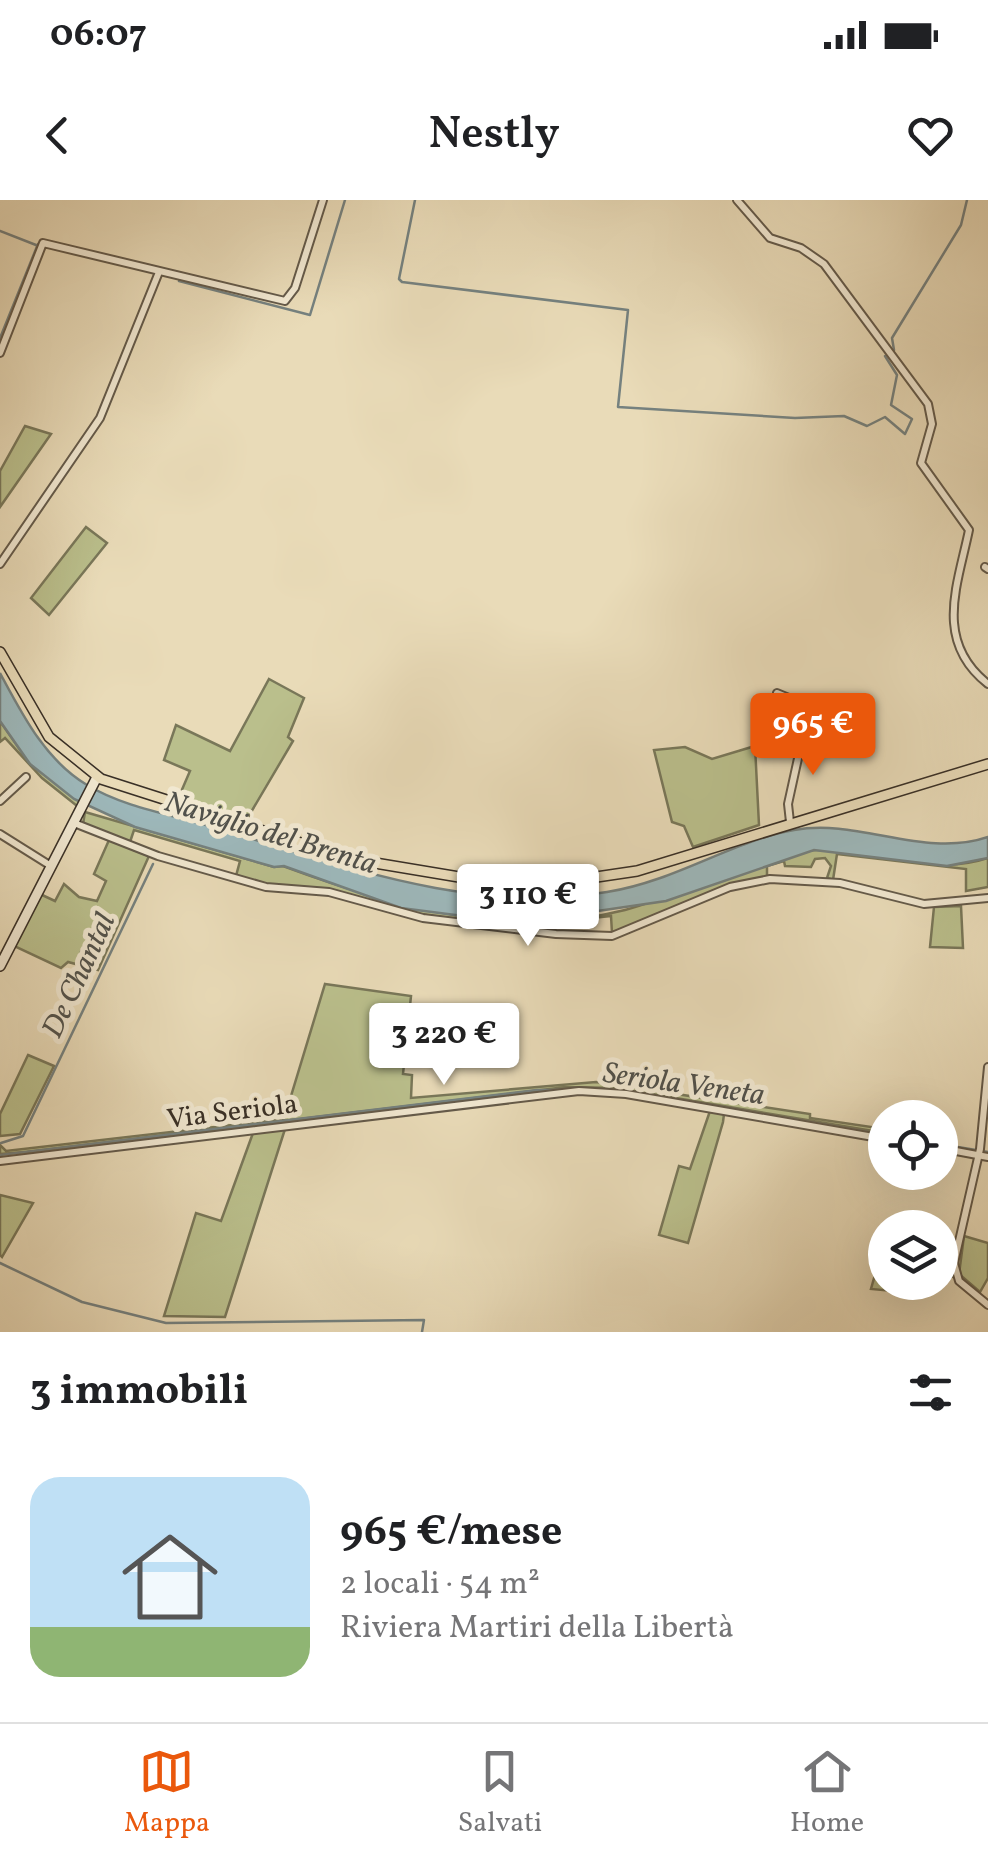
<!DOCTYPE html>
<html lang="it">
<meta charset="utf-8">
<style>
:root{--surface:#fff;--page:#f2f2f2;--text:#202124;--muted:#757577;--line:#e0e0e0;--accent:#ea580c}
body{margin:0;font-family:Vollkorn,serif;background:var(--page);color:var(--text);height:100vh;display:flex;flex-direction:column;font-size:38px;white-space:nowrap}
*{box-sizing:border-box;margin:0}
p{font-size:32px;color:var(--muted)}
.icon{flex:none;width:55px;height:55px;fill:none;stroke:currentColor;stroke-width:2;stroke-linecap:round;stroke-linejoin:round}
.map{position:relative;height:1132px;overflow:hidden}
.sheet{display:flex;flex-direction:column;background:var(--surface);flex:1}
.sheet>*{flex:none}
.tools{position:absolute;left:868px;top:900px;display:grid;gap:20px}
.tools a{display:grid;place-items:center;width:90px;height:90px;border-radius:50%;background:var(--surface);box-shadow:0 10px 40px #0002;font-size:50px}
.price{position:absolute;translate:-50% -85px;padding:0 22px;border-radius:10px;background:#fff;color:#222;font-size:32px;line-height:65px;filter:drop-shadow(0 2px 5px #0008)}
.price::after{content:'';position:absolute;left:50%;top:60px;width:30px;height:22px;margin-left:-15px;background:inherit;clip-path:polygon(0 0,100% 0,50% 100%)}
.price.on{background:var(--accent);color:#fff}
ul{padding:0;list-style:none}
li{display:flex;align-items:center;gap:30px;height:250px;padding:0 30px}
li+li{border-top:2px solid var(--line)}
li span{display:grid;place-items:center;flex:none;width:280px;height:200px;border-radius:30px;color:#555}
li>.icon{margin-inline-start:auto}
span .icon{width:120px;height:120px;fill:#fffc;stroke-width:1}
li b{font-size:42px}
h2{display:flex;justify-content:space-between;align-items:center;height:120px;padding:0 30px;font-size:42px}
.status{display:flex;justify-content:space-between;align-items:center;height:70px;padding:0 50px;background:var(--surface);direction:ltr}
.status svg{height:28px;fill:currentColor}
header{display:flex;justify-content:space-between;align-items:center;height:130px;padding:0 30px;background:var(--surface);font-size:45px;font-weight:600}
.dock{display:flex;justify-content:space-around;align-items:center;height:140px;border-top:2px solid var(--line);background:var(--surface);font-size:28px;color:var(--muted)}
.dock a{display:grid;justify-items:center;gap:5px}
.dock .on{color:var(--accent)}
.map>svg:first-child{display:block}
.green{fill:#babf8c;stroke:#797759;stroke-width:2.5}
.water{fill:#9db8bb;stroke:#75817f;stroke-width:2.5}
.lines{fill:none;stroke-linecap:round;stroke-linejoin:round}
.stream{stroke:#75817f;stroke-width:2.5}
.minor-casing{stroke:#645a4a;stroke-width:10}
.secondary-casing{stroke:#382f26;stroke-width:12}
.primary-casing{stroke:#382f26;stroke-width:12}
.minor{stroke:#f1e8d1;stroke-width:6}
.secondary{stroke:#f1e8d1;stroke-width:9}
.primary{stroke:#e9dbb8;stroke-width:9}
.labels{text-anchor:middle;stroke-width:10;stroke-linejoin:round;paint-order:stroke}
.street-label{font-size:28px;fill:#382f26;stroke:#f1e8d1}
.water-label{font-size:30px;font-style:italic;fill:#51514b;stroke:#f1e8d1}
</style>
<div class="status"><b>06:07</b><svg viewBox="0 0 49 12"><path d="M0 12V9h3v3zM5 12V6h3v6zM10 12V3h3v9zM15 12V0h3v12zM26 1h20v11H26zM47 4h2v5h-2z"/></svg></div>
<header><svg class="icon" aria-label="back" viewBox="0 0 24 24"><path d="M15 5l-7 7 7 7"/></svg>Nestly<svg class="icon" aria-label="heart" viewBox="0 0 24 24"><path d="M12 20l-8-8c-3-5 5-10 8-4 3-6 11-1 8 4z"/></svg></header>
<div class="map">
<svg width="988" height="1132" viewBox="0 0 988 1132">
<rect width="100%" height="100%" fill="#e9dbb8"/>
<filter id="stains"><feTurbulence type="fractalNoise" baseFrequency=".002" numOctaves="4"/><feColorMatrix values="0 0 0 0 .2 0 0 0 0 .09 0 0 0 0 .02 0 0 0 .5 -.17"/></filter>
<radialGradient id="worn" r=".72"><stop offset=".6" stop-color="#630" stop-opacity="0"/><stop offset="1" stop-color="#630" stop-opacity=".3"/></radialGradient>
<g class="green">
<polygon points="25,226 51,234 0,307 0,271"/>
<polygon points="86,327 107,343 49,415 31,398"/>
<polygon points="269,479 304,498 288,537 293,541 247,619 178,599 190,571 164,560 176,525 230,551"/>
<polygon points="0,521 30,564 80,601 77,606 42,578 5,538 0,542"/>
<polygon points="755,546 759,625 693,647 684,626 672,622 654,550 685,547 712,559"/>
<path d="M85 612 274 667 283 666C394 707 507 740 625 710 684 694 757 655 815 650 873 646 930 678 988 658V687L966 691V669L837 654 833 680 827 678 831 666 825 658 815 659 811 667 785 666 784 661 767 666V677L725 686 612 733 611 716 545 723 544 731 418 714 333 690 268 685 236 676 240 661 134 630 130 642 83 624Z"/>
<polygon points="109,640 149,656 98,770 68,762 61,768 14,746 40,694 55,701 64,684 79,697 97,701 106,681 94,674"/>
<polygon points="961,706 963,748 930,747 934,707"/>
<polygon points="325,784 411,796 403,874 412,875 411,898 596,882 810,914 810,918 885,929 885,933 616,888 566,887 27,952 0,954 0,945 6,951 284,919"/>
<polygon points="28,855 54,866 20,934 0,936 0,914"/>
<polygon points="710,911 724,914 723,922 688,1043 659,1035 679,966 690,969"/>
<polygon points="285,929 225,1117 164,1116 196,1013 221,1021 253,933"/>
<polygon points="0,995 33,1003 2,1057 0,1055"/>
<polygon points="964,1036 988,1043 988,1078 980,1092 959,1074"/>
<polygon points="885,1039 885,1082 915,1083 914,1093 871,1089"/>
<polygon points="940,1042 954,1044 953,1077 940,1076"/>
</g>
<g class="water">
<path d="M0 473C22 514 45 560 87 585 125 608 174 615 216 628 346 666 469 714 607 692 676 681 732 641 794 630 859 618 924 659 988 637V658L947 666 814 650 666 701 536 720H494L401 708 284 666 274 667 135 627 74 599 30 564 0 521Z"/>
<polygon points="92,735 102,734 105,740 90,763 81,752"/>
</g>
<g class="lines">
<g class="stream">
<polyline points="415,0 399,79 402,82 628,110 618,207 795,218 844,216 867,226 885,217 905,234 912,219 891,205 897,175 885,156"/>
<polyline points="0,31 36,45"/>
<polyline points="179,81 310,115 345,0"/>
<polyline points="0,138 38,44"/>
<polyline points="894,150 892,138 961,25 967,0"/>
<polyline points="785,918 885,935"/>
<polyline points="1,943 23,936 153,664"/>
<polyline points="940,944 988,952"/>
<polyline points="0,955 537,890 604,890"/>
<polyline points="0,1063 82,1102 166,1123 424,1120 422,1132"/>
</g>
<g class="minor-casing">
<g id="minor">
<path d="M737 0 770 38 801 48 824 64 928 204 932 224 921 263 969 330C958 384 933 441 988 484"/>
<polyline points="0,153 43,43 285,101 295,88 323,0"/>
<polyline points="0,364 100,218 159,72"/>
<polyline points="985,367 988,369"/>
<polyline points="777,493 823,512 804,531 788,604 790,622"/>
<polyline points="0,601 26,577"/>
<polyline points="74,623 158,656 266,687 329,692 423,718 556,734 612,736 730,687 770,679 840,683 924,704 988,698"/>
<polyline points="0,634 51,666"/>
<polyline points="988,867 980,949 954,1063 959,1081 988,1105"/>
<polyline points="940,948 988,957"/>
<polyline points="0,961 579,891 626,894 885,939"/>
</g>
</g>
<g class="secondary-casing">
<polyline id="secondary" points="0,766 97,577"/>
</g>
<g class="primary-casing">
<polyline id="primary" points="0,452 49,537 101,579 351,659 471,679 556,683 637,671 988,564"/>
</g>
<use href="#minor" class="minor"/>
<use href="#secondary" class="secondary"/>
<use href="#primary" class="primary"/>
</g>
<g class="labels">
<g class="street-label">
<text transform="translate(232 910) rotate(-7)" y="10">Via Seriola</text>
</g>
<g class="water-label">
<text transform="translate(271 632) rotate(17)" y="10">Naviglio del Brenta</text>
<text transform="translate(78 775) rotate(-65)" y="10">De Chantal</text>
<text transform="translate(684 883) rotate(8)" y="10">Seriola Veneta</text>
</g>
</g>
<rect width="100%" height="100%" filter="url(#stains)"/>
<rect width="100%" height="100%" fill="url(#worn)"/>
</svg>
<div class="tools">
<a><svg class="icon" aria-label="locate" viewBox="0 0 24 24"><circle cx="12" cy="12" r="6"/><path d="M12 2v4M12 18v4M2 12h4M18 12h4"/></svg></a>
<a><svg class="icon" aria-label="layers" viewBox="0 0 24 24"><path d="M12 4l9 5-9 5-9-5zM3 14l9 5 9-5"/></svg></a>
</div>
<b class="price on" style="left:813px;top:578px">965 €</b>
<b class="price" style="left:528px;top:749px">3 110 €</b>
<b class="price" style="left:444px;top:888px">3 220 €</b>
</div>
<section class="sheet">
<h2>3 immobili<svg class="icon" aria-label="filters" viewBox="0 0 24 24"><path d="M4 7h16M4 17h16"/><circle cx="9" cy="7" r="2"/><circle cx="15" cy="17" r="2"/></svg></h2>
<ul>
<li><span style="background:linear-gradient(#bfe0f5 75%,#8fb573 0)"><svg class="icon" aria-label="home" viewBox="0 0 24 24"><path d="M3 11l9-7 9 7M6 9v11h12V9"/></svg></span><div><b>965 €/mese</b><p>2 locali · 54 m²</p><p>Riviera Martiri della Libertà</p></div></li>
</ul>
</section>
<nav class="dock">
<a class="on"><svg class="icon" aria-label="map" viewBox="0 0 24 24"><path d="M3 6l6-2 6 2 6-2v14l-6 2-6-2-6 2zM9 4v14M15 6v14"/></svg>Mappa</a>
<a><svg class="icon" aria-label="saved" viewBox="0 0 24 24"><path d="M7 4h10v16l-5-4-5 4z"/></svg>Salvati</a>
<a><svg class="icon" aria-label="home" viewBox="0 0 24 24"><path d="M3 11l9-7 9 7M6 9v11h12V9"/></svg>Home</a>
</nav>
